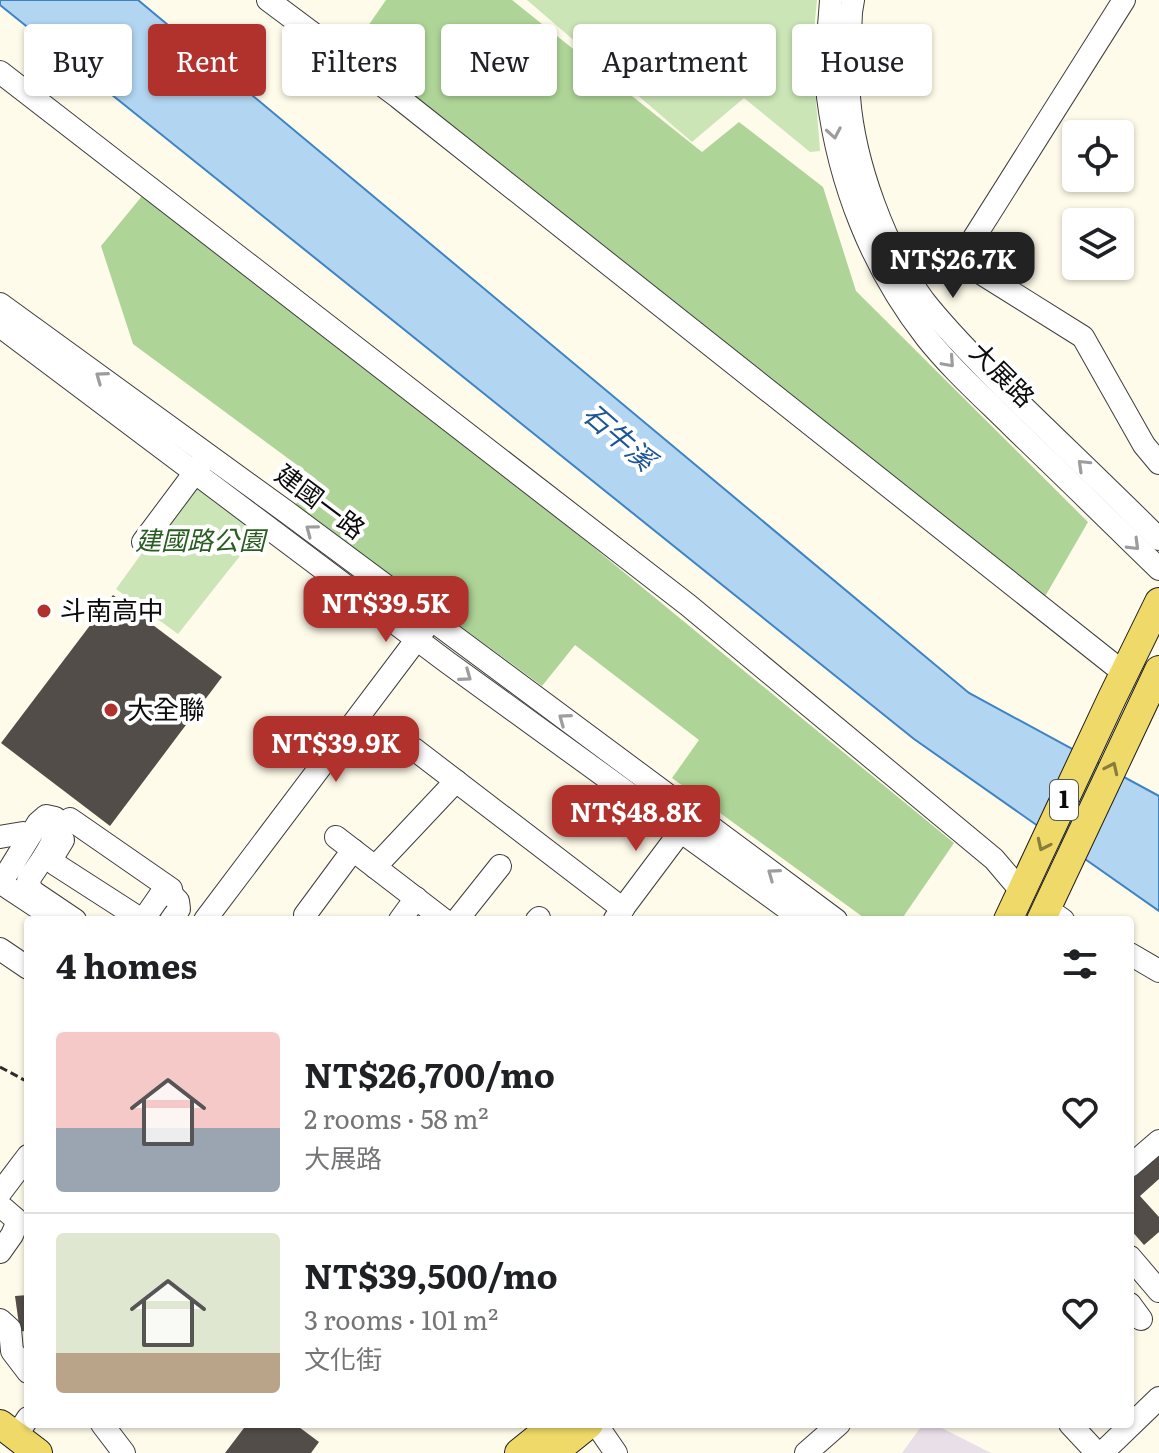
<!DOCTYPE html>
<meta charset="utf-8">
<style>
:root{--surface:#fff;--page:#f2f2f2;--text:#202124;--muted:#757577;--line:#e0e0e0;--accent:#b1312d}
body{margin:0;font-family:Literata,"Noto Sans TC",serif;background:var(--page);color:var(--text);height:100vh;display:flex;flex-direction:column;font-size:30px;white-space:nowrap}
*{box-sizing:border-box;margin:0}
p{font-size:26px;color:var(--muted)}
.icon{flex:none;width:44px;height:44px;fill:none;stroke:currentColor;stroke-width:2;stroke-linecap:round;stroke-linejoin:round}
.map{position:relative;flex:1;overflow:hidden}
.details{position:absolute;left:24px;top:916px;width:1110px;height:512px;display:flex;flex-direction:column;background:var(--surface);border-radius:8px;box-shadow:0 2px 6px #0004}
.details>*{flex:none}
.hud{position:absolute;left:24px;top:24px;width:1112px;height:72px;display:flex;gap:16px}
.buttons{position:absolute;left:1062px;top:120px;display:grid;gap:16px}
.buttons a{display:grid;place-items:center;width:72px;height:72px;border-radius:8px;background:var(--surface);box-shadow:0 2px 6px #0004;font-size:40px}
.price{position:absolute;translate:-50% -68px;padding:0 18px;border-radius:16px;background:var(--accent);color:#fff;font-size:26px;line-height:52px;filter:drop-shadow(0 2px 4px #0008)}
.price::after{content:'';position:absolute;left:50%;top:48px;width:24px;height:18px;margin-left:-12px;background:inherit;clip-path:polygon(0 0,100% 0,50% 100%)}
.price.active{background:#222;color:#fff}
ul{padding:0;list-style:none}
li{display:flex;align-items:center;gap:24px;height:200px;padding:0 32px}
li+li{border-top:2px solid var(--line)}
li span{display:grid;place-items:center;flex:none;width:224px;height:160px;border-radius:8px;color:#555}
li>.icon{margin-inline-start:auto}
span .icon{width:96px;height:96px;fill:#fffc;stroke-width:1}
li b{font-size:34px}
h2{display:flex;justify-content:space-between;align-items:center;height:96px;padding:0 32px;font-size:34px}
.chip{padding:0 28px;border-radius:8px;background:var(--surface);box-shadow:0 2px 6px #0004;font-size:28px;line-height:72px}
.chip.active{background:var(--accent);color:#fff}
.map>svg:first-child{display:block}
.industrial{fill:#e9dfe9}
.green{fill:#cbe5b6}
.forest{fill:#aed597}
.water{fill:#b2d5f1;stroke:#3e84c4;stroke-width:2}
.building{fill:#524d48}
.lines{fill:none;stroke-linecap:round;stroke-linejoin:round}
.minor-casing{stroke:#3e3e3e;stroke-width:24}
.major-casing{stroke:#1c1c1c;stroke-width:30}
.path{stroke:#2d2d2d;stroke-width:3;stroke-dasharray:8 4;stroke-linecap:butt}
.minor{stroke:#fff;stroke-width:22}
.major{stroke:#efd968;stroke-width:28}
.oneway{stroke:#9d9d9d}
.oneway2{stroke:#887c3e}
.poi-dot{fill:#b1312d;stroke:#fff;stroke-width:3}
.labels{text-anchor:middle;stroke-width:8;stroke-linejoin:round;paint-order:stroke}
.shield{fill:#fff;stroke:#545454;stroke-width:2}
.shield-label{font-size:24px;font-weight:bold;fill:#0b0b0b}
.street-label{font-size:26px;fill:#0b0b0b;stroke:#fff}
.park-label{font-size:26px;font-style:italic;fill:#285d20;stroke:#fff}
.poi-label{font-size:26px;fill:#0b0b0b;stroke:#fff;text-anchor:start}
.water-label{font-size:28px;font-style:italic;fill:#1d5693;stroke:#fff}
</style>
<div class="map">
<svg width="1159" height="1453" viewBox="0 0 1159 1453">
<rect width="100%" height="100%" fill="#fefbea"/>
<polygon class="industrial" points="923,1424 934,1424 991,1453 902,1453"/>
<g class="green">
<polygon points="527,0 817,0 812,51 820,151 810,152 744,98 692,142"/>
<polygon points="194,481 263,527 178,634 116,589"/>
</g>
<g class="forest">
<polygon points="386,0 512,0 702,152 739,122 823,187 856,291 1088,522 1043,600 352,49"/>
<polygon points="142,196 481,455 954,843 901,920 867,920 672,778 699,740 575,645 542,686 295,505 316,479 133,344 101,246"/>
</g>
<polygon class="water" points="0,0 138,0 969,693 1159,796 1159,911 914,739 0,5"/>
<g class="building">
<polygon points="113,595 222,677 110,826 1,743"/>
<polygon points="1159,1156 1159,1179 1140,1196 1159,1217 1159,1232 1144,1245 1130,1229 1130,1181"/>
<polygon points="28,1295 28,1330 20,1332 15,1296"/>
<polygon points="247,1424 295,1424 319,1442 311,1453 225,1453"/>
</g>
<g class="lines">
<g class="minor-casing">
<g id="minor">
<polyline points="268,0 398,97 1124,673"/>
<path d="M831 0C829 32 824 66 828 97 839 184 872 268 926 337 952 370 985 399 1015 429 1063 475 1111 522 1159 569"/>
<path d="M853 0 851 12C850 39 847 71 849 97 854 163 885 248 924 301 949 333 978 361 1006 390 1057 440 1109 489 1159 539"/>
<polyline points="1124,0 960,260 1083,337 1144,445 1159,463"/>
<polyline points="0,72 688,605 994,859 1022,892"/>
<polyline points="0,304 288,513 836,920"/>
<polyline points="0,326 447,662 803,920"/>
<polyline points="143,542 202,463"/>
<polyline points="414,749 623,909"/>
<polyline points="70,819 171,889 172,895"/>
<polyline points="0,837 23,833"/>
<polyline points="336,837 444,920"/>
<polyline points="63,840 52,858 55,864 142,920"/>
<polyline points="375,867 456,781"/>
<polyline points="1046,908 1063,920"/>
<polyline points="305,915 353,850"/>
<polyline points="615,919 690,819"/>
<path d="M57 920 1 883 38 823 46 816 55 818C62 837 38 864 28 881L32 891 75 920"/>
<polyline points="143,920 161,894 172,895 178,901 179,909 171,920"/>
<polyline points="205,920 426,627"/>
<polyline points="400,920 416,898"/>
<polyline points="457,920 500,866"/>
<polyline points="537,920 539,918"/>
<polyline points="0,949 28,968"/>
<polyline points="1130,954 1159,971"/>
<polyline points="1130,1166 1159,1141"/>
<polyline points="0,1193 28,1156"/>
<polyline points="0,1252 12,1235 18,1221 3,1208"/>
<polyline points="1130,1257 1159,1291"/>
<polyline points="1130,1304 1141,1319"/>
<polyline points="0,1320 10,1329 12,1351 28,1372"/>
<polyline points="102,1424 124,1453"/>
<polyline points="596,1424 616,1453"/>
<polyline points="1070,1424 1097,1453"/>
<polyline points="16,1436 28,1418"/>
<polyline points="806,1453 839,1424"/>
<polyline points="1102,1453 1159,1398"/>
</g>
</g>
<g class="major-casing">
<g id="major">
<polyline points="1008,920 1112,698 1159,602"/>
<polyline points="1041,920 1159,670"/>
<polyline points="0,1424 38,1453"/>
<polyline points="519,1453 555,1424"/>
<polyline points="553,1453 589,1424"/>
</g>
</g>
<polyline class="path" points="0,1067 28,1082"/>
<use href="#minor" class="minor"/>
<use href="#major" class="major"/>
</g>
<defs><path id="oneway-chevron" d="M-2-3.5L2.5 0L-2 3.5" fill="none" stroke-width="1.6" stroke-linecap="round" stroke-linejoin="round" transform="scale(2)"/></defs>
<g class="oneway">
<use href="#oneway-chevron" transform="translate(834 133) rotate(80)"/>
<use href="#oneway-chevron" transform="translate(949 362) rotate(48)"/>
<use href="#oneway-chevron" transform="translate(101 377) rotate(-144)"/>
<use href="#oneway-chevron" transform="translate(1083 465) rotate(-136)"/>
<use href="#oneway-chevron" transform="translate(311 530) rotate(-143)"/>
<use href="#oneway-chevron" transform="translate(1134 545) rotate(45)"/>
<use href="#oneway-chevron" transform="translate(466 676) rotate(36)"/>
<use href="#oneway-chevron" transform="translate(564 719) rotate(-144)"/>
<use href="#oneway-chevron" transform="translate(773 874) rotate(-144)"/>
</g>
<g class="oneway2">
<use href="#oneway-chevron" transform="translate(1112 768) rotate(-65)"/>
<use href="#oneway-chevron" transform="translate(1043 845) rotate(115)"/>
</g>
<g class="poi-dot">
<circle cx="44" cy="611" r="8"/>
<circle cx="111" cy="710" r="8"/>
</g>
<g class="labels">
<rect class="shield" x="1050" y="780" width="28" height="40" rx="6"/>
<g class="shield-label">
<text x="1064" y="808">1</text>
</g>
<g class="street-label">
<text transform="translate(1002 375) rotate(45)" y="9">大展路</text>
<text transform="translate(320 502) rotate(37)" y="9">建國一路</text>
</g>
<g class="park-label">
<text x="200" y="550">建國路公園</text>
</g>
<g class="poi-label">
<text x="60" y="620">斗南高中</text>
<text x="127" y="719">大全聯</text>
</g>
<g class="water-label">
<text transform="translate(619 437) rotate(41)" y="10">石牛溪</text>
</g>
</g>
</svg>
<div class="buttons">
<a><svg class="icon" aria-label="locate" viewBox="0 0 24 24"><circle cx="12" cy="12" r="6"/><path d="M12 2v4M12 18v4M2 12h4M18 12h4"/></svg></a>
<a><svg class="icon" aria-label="layers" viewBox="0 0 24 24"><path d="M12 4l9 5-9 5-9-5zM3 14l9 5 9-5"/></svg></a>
</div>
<b class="price active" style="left:953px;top:300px">NT$26.7K</b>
<b class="price" style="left:386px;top:644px">NT$39.5K</b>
<b class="price" style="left:336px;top:784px">NT$39.9K</b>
<b class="price" style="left:636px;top:853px">NT$48.8K</b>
<div class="hud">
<a class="chip">Buy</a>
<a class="chip active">Rent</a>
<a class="chip">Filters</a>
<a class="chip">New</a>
<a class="chip">Apartment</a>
<a class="chip">House</a>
</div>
<section class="details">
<h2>4 homes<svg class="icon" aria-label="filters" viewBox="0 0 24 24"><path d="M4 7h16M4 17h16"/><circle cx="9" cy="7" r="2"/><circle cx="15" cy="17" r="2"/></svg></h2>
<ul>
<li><span style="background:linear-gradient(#f6c9c9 60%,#9aa5b1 0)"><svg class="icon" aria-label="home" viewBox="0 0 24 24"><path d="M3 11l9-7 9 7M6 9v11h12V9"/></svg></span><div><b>NT$26,700/mo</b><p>2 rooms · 58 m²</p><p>大展路</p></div><svg class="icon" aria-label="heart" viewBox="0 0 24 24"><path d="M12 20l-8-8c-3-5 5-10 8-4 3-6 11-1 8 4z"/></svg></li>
<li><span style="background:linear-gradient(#dfe7d0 75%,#b9a48a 0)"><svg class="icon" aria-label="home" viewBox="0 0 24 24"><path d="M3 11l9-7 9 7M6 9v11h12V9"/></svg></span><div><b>NT$39,500/mo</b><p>3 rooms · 101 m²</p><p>文化街</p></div><svg class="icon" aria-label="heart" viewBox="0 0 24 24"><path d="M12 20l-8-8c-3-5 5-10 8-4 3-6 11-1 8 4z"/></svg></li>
</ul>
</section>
</div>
